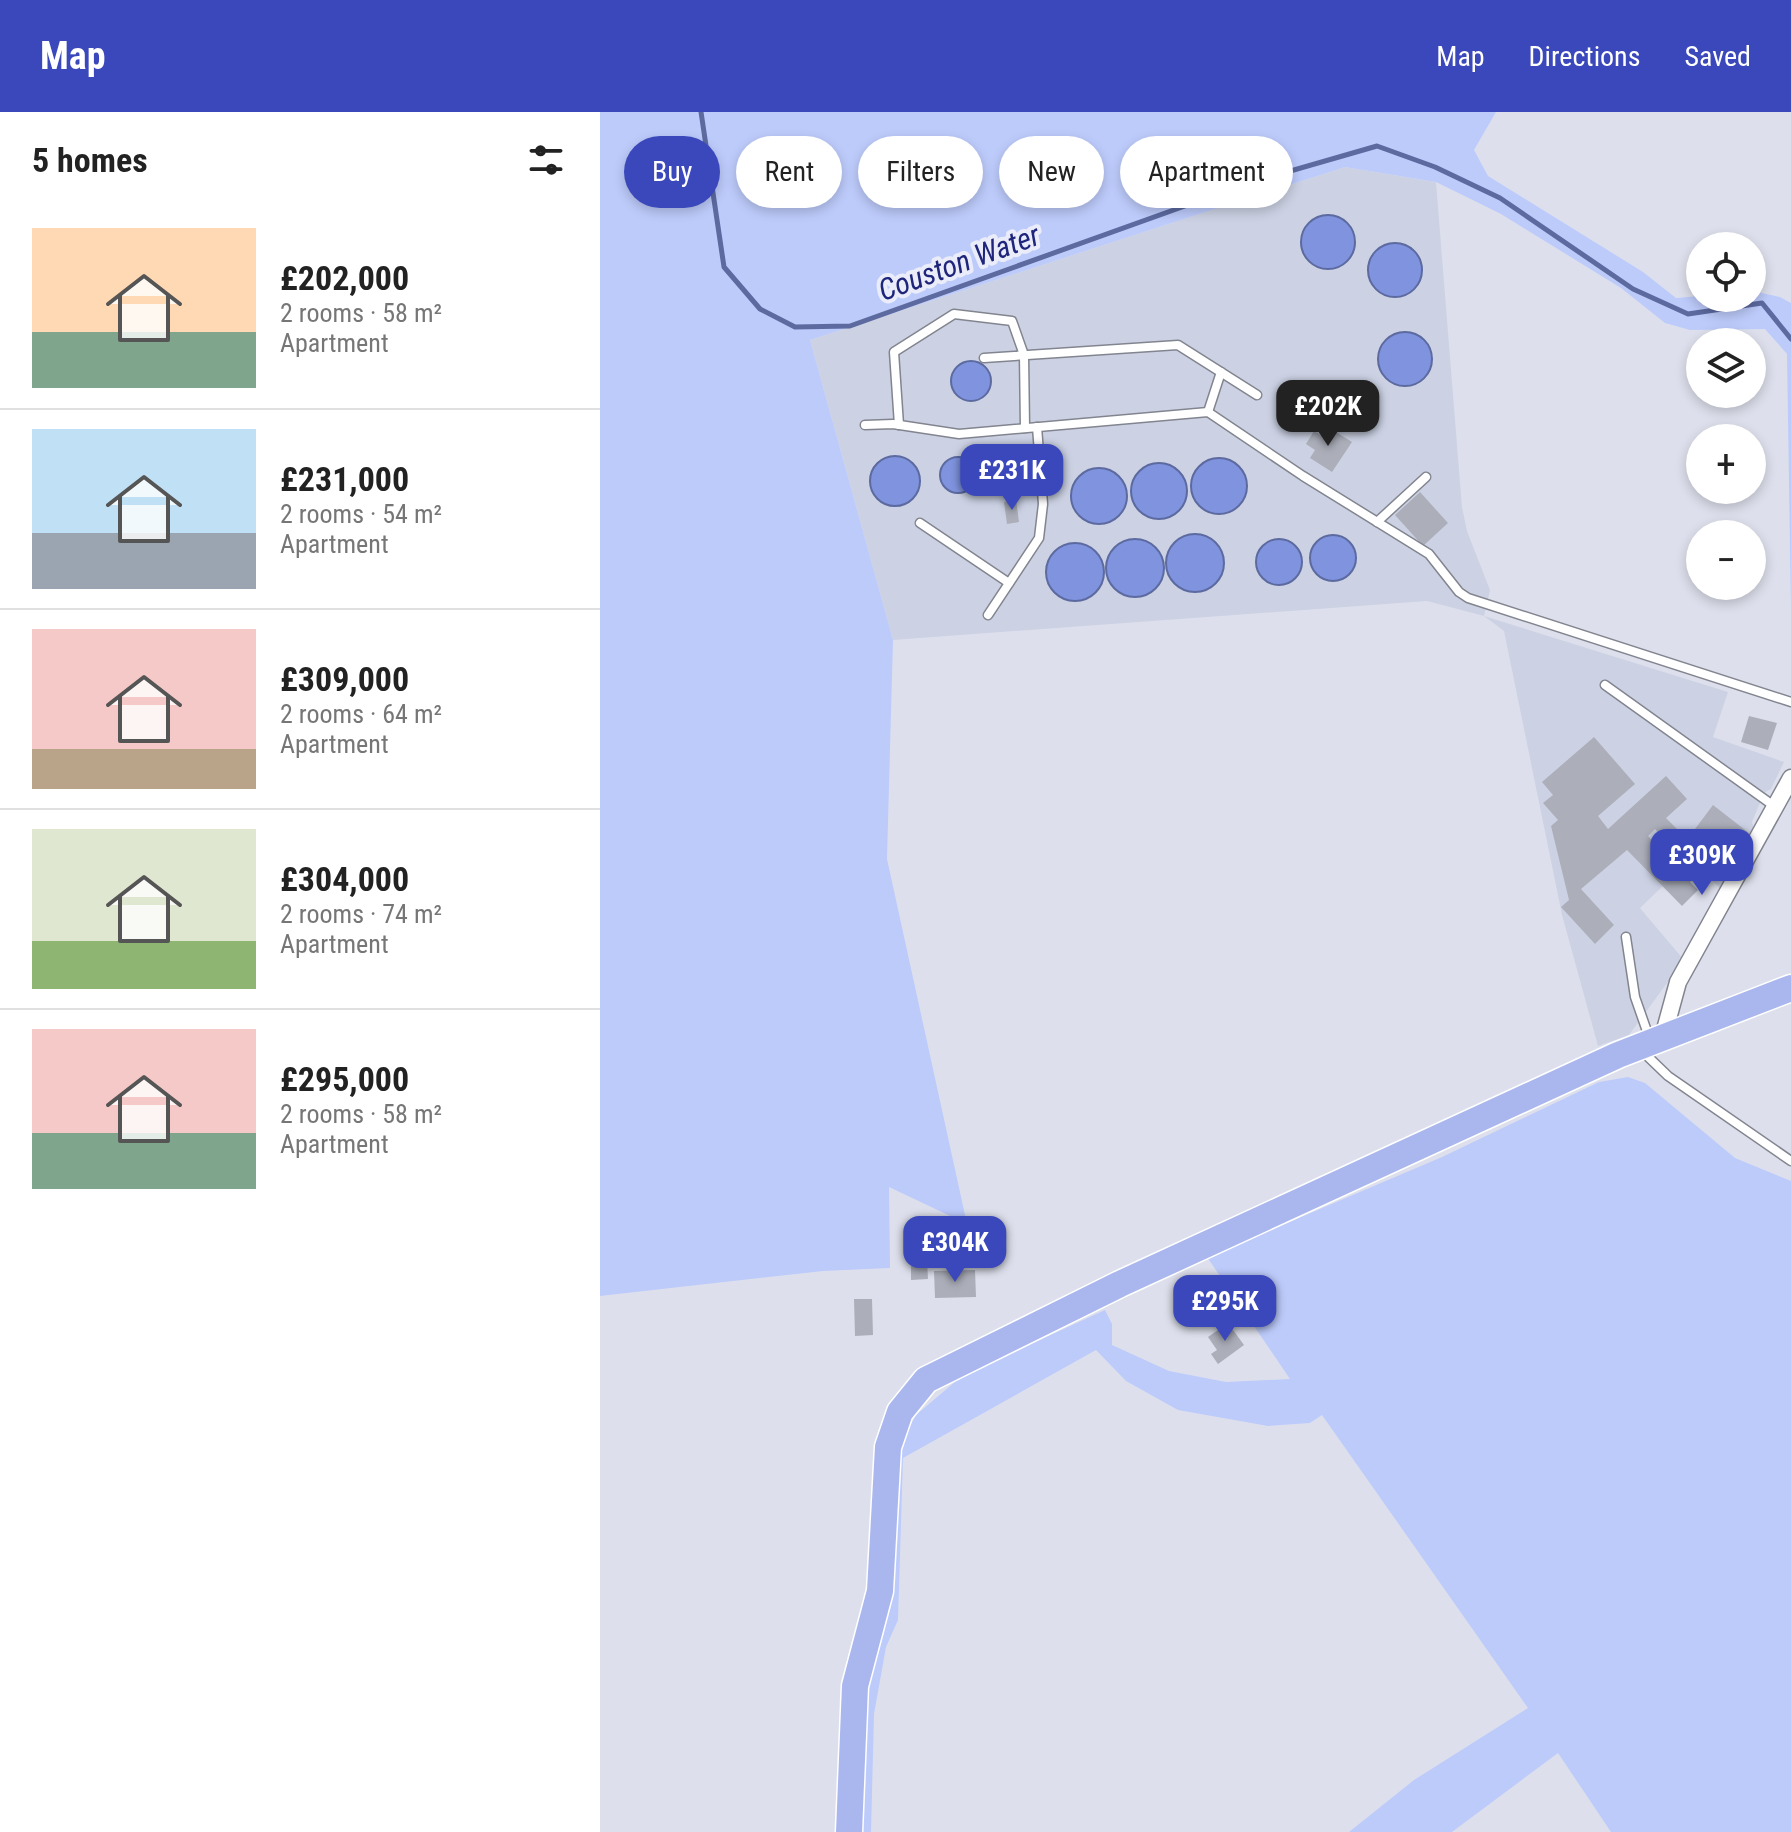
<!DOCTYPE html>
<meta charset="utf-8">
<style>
:root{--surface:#fff;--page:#f2f2f2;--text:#222;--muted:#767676;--line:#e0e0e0;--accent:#3a48bb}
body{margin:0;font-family:"Roboto Condensed",sans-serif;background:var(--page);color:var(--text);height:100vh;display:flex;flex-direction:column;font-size:30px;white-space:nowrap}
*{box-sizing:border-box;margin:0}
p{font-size:26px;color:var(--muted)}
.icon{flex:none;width:44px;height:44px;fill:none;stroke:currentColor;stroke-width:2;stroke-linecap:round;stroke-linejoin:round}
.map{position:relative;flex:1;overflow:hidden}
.sheet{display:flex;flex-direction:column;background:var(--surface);width:600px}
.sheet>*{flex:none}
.banner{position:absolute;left:24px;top:24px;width:760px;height:72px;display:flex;gap:16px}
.controls{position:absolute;left:1086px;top:120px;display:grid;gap:16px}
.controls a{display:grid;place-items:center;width:80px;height:80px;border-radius:50%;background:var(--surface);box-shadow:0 4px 12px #0003;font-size:40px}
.price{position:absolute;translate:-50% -68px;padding:0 18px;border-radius:16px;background:var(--accent);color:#fff;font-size:26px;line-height:52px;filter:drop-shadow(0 2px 4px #0008)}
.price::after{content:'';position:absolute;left:50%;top:48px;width:24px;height:18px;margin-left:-12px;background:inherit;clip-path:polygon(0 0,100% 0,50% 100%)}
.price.selected{background:#222;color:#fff}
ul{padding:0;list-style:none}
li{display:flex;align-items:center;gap:24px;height:200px;padding:0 32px}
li+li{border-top:2px solid var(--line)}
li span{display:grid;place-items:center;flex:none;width:224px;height:160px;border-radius:0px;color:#555}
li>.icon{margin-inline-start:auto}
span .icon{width:96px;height:96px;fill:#fffc;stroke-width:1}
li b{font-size:34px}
h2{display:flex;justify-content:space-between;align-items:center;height:96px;padding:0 32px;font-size:34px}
.tag{padding:0 28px;border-radius:36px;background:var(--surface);box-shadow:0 4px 12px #0003;font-size:28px;line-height:72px}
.tag.selected{background:var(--accent);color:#fff}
header{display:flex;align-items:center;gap:48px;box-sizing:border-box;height:112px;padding:0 40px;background:var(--accent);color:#fff}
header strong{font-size:38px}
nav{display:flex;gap:44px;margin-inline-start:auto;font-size:28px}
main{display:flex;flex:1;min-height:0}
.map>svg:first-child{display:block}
.built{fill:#ccd2e4}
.green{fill:#bdcbfb}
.water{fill:#7f93de;stroke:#5c6aa0;stroke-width:2}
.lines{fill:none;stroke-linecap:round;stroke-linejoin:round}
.stream{stroke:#5c6aa0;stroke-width:5}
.building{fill:#acafba}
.service-casing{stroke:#82858f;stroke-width:11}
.minor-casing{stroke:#82858f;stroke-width:19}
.primary-casing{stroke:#fff;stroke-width:29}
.service{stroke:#fff;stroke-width:8}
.minor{stroke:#fff;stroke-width:16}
.primary{stroke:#aab7ee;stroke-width:26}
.labels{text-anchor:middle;stroke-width:8;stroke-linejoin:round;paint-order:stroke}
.water-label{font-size:30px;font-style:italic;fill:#1f257b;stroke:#eaedf9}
</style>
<header>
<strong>Map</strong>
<nav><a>Map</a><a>Directions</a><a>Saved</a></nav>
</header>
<main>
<section class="sheet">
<h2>5 homes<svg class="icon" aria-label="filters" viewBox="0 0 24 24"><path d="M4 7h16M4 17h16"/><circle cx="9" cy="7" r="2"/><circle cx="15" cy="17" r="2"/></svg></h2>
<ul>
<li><span style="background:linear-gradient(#ffd9b3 65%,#7fa58c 0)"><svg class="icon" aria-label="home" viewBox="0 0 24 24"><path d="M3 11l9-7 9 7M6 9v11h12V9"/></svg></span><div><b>£202,000</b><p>2 rooms · 58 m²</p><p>Apartment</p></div></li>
<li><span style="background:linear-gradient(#bfe0f5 65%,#9aa5b1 0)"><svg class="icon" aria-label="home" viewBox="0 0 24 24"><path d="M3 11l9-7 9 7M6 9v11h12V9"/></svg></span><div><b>£231,000</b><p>2 rooms · 54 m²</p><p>Apartment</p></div></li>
<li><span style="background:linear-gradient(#f6c9c9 75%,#b9a48a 0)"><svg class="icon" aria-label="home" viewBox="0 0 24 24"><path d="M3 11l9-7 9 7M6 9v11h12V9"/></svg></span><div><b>£309,000</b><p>2 rooms · 64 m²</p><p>Apartment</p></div></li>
<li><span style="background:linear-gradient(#dfe7d0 70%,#8fb573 0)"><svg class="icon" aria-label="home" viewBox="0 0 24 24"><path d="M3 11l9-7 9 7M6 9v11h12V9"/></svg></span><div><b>£304,000</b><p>2 rooms · 74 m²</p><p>Apartment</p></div></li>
<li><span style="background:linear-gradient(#f6c9c9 65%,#7fa58c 0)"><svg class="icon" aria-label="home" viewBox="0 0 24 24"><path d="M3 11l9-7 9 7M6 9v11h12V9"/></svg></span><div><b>£295,000</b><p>2 rooms · 58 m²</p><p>Apartment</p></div></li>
</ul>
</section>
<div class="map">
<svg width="1191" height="1720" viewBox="0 0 1191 1720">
<rect width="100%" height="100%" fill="#dde0ec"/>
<polygon class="built" points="745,55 836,70 862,395 867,419 890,478 884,504 1128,580 1113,625 1184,650 1171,677 1164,681 1152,710 1155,719 1121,777 1090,748 1040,796 1084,848 1029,923 998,934 962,803 904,519 884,504 827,489 293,528 210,228"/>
<g class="green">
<polygon points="0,0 896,0 874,38 888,64 1043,160 1076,186 1100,184 1100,186 1152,186 1152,179 1180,185 1191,191 1191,499 1187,242 1165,217 1090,218 1065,211 1021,176 901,102 836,70 745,55 210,228 293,528 287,747 367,1112 289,1075 290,1156 223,1159 0,1184"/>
<polygon points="1028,965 1045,971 1135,1046 1191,1069 1191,1720 1011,1720 958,1641 852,1720 749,1720 814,1668 928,1596 722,1303 710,1311 668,1314 578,1298 526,1269 496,1238 303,1346 298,1508 286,1535 274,1602 271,1720 262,1720 263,1593 301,1330 316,1303 363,1263 505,1198 512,1212 512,1233 569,1259 626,1270 690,1267 607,1145 842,1045 999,970"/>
</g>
<g class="water">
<circle cx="728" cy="130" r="27"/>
<circle cx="795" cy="158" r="27"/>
<circle cx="805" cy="247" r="27"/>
<circle cx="371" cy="269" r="20"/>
<circle cx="395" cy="360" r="18"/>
<circle cx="295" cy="369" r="25"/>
<circle cx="358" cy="363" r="18"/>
<circle cx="619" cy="374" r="28"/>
<circle cx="559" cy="379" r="28"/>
<circle cx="499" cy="384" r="28"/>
<circle cx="595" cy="451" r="29"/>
<circle cx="733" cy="446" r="23"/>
<circle cx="679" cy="450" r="23"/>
<circle cx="535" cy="456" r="29"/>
<circle cx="475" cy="460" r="29"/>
</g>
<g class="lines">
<polyline class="stream" points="101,0 124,155 160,197 195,215 250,214 649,71 777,34 835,55 900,86 1033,177 1088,202 1162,191 1191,227"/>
</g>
<g class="building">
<polygon points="728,315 752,330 732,360 710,346 715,338 706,332 714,319 722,324"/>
<polygon points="820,380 848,411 823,434 795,403"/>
<polygon points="416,388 419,410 407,412 404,390"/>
<polygon points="1149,604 1177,611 1168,638 1141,630"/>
<polygon points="994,625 1035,672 998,704 1008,717 1066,664 1087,687 1066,706 1080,720 1067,730 1055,717 1048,724 1079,758 1090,747 1101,758 1090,770 1098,778 1082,794 1027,738 981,777 1014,813 995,832 961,795 969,788 951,714 958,708 943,691 953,683 942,670"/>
<polygon points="1113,693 1149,721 1132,743 1122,735 1115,744 1100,732 1106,725 1095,717"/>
<polygon points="311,1147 327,1147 328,1167 311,1168"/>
<polygon points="375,1158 376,1185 335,1186 334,1159"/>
<polygon points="254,1187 272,1187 273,1223 255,1224"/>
<polygon points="628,1211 644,1233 618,1252 611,1242 617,1238 608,1225"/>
</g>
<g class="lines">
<g class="service-casing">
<g id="service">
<polyline points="384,246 578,233 657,283"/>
<polyline points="608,300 621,260"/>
<polyline points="265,313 293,312 359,322 608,300 703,364 829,442 859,480 868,486 1191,590"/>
<polyline points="299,313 294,240 354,202 412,209 424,243 425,316"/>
<polyline points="777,410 826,365"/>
<polyline points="320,411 409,471"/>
<polyline points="388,503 439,426 443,392 437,315"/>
<polyline points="1005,573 1174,694"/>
<polyline points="1026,825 1035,885 1049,925"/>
<polyline points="1041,938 1068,964 1191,1049"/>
</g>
</g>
<g class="minor-casing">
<polyline id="minor" points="1063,925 1078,870 1191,666"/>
</g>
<g class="primary-casing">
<polyline id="primary" points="249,1720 255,1574 280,1479 288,1335 300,1300 326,1268 520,1172 1018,943 1191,876"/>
</g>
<use href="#service" class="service"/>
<use href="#minor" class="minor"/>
<use href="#primary" class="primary"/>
</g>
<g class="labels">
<g class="water-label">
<text transform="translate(359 151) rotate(-20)" y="10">Couston Water</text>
</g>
</g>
</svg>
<div class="controls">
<a><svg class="icon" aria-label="locate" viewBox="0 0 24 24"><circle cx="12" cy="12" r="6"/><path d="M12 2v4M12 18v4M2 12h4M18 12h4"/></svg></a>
<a><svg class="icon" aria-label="layers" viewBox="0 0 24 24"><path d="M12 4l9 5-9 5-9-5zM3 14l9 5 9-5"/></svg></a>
<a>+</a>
<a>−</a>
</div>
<b class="price selected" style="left:728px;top:336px">£202K</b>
<b class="price" style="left:412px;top:400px">£231K</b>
<b class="price" style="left:1102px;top:785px">£309K</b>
<b class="price" style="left:355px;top:1172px">£304K</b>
<b class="price" style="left:625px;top:1231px">£295K</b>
<div class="banner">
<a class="tag selected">Buy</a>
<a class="tag">Rent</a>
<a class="tag">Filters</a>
<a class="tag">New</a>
<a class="tag">Apartment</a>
</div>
</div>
</main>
